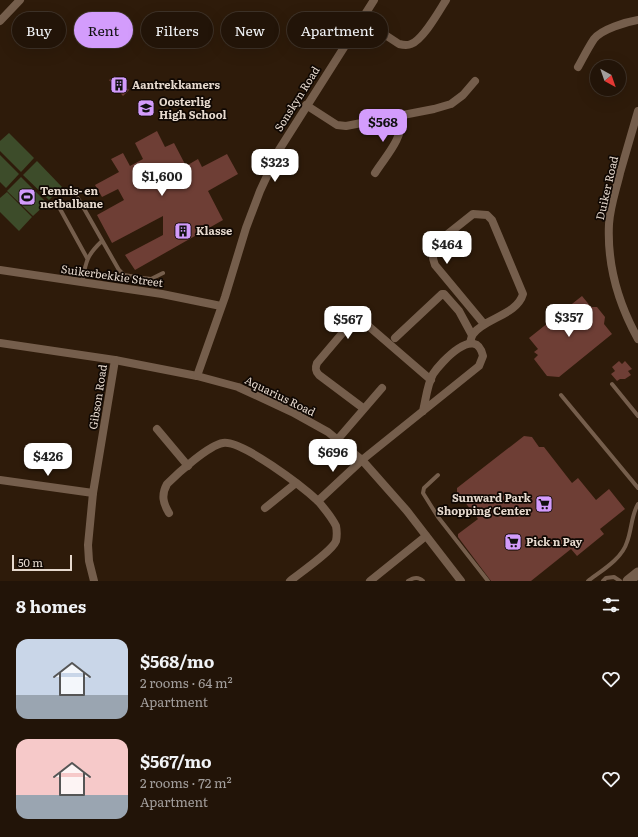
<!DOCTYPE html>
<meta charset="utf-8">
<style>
:root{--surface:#221408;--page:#2a1d12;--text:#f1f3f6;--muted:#a29e9c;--line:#3f3329;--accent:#d39cfc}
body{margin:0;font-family:Literata,serif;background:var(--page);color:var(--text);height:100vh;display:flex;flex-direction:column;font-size:15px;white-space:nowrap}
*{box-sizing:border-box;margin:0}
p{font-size:13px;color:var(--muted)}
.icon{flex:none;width:22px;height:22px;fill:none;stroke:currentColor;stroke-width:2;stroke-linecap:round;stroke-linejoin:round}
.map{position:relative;height:581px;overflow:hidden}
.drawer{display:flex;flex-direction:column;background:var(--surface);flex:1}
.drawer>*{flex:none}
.banner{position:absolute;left:12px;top:12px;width:400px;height:36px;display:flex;gap:8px}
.needle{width:26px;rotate:140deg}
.tools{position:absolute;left:590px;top:60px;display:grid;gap:8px}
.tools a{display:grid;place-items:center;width:36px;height:36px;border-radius:50%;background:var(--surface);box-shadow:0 4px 16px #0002,0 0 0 1px var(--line);font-size:20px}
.scale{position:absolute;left:12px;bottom:10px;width:60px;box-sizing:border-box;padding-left:4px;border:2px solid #e6d9ce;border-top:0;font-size:11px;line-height:14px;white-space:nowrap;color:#e6d9ce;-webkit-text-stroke:3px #100803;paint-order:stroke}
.price{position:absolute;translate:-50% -34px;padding:0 9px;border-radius:8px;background:#fff;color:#222;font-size:13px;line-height:26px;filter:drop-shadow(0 1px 2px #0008)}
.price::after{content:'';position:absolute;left:50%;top:24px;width:12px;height:9px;margin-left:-6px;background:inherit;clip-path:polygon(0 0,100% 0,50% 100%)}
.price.on{background:var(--accent);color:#111}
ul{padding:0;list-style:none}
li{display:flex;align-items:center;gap:12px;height:100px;padding:0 16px}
li span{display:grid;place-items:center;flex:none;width:112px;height:80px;border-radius:12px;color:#555}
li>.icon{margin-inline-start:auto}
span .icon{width:48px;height:48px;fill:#fffc;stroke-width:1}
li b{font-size:17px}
h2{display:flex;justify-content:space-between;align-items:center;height:48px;padding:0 16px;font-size:17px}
.tag{padding:0 14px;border-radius:18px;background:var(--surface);box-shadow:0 4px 16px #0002,0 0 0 1px var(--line);font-size:14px;line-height:36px}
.tag.on{background:var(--accent);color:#111}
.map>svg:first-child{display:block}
.green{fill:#3d4c2a}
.building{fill:#6e3e35}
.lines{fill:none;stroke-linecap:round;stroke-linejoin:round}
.lane{stroke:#755e4c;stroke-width:4}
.street{stroke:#755e4c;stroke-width:8}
.secondary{stroke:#755e4c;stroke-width:11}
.labels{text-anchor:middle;stroke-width:3.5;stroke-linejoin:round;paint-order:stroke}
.poi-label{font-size:11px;font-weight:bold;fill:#e6d9ce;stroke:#100803;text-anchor:start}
.street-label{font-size:11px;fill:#e6d9ce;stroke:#100803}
</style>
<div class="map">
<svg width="638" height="581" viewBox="0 0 638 581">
<rect width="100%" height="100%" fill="#2e1b0a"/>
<g class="green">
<polygon points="9,133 34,158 21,172 0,151 0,141"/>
<polygon points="0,155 19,174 6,188 0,182"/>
<polygon points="37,161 62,187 49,200 23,175"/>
<polygon points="21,177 47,203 33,216 7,191"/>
<polygon points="7,192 32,217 19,231 0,212 0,198"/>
</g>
<g class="building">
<polygon points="115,76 129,90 123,96 109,80"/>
<polygon points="157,131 165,147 174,143 186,166 198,159 202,167 227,154 238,174 208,191 223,220 135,270 125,255 163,235 163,216 112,243 97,215 124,200 118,189 102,197 95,185 119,172 111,159 123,153 130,166 143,159 135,143"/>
<polygon points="582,296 591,307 597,307 605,317 604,324 612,334 559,377 547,376 534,359 538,355 534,352 538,349 529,338"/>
<polygon points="619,361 622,364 625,361 632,369 628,371 631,375 625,379 620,379 617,381 611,374 615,371 612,367"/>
<polygon points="524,436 532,437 539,447 544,447 572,483 578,478 596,500 609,489 625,509 600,529 604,534 577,556 571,549 531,581 491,581 458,537 458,534 478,519 457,492 457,488"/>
</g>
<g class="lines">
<g class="lane">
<polyline points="78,198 119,270 124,275 143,278 151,279 163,273"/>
<polyline points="59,207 87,258"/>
<path d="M82 282C86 261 87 255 102 241"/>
<polyline points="612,384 638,416"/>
<polyline points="561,395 638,488"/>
<polyline points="438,475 424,488 423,493 438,517 488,581"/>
<path d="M408 581C414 577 419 577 423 581"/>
<path d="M588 581C601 571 622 559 627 542 632 529 631 516 638 504"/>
<polyline points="603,581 606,578 614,577 620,581"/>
</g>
<g class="street">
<path d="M361 19 399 44C403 45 407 46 411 44 423 40 439 11 446 0"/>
<polyline points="0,21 20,0"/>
<path d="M578 67C583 58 588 48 594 39 602 29 626 22 638 20"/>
<polyline points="306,105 337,125 346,126 434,109 451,104 463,95 475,81"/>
<path d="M638 111C632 132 626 152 620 173 616 190 610 207 609 224 607 265 618 303 638 339"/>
<path d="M375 173C388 153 402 140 402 116"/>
<polyline points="0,270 162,294 221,306"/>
<polyline points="395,338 442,294 444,294 459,311 472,335"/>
<polyline points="0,343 115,360 197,376 238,387 292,412 328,432 362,460 407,511 461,581"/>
<path d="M470 343C471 340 471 337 473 334 485 318 517 315 523 294L492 220 487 215 473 214 434 245C432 252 432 258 435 265L484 324"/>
<polyline points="197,376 225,297 246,228 260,191 279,150 374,0"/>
<path d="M363 408 319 375C315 371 315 368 317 363L356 317H358L431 380"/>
<polyline points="157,429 188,466"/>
<polyline points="338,439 382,388"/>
<polyline points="0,480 93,493"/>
<path d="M318 501 362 460 479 366 483 356C476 324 441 362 433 374 427 385 426 399 423 411"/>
<polyline points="265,508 296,483"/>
<path d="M169 513C163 503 161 495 167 484 178 473 209 445 223 443 242 440 303 487 318 501 324 508 332 518 336 526 337 531 337 536 336 541 332 551 300 573 290 581"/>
<polyline points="94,581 89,561 88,545 93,493 115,360"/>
<polyline points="370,581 426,536"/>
</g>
<polyline class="secondary" points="628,581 638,573"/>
</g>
<defs>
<g id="building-square" transform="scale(0.9)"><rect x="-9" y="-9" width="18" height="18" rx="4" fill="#d39cfc" stroke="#100803"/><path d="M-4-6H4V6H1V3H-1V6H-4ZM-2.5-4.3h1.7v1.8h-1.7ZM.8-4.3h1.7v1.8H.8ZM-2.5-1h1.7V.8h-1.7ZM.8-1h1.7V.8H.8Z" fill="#111"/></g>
<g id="school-square" transform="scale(0.9)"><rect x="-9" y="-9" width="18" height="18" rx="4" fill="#d39cfc" stroke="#100803"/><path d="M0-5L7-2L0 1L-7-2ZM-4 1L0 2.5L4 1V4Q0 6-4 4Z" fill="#111"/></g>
<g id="stadium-square" transform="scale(0.9)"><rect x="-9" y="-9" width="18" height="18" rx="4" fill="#d39cfc" stroke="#100803"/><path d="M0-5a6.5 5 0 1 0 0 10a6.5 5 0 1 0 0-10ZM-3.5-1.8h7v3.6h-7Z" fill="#111"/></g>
<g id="supermarket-square" transform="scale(0.9)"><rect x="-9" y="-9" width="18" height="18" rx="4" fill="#d39cfc" stroke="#100803"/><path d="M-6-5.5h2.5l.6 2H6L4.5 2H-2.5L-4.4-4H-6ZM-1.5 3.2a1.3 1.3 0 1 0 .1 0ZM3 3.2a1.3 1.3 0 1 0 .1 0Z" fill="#111"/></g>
</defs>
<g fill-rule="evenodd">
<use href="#building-square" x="119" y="85"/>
<use href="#school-square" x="146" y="108"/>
<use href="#stadium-square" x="27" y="197"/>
<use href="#building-square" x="183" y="231"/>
<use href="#supermarket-square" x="544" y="504"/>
<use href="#supermarket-square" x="513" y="542"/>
</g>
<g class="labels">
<g class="poi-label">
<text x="132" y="89">Aantrekkamers</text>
<text x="159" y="106">Oosterlig<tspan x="159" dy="13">High School</tspan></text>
<text x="40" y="195">Tennis- en<tspan x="40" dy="13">netbalbane</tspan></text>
<text x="196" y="235">Klasse</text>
<text x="531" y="502" text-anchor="end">Sunward Park<tspan x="531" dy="13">Shopping Center</tspan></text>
<text x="526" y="546">Pick n Pay</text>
</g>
<g class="street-label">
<text transform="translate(297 99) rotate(-58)" y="4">Sonskyn Road</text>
<text transform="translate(607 188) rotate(-77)" y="4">Duiker Road</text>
<text transform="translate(112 276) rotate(8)" y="4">Suikerbekkie Street</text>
<text transform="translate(280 396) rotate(26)" y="4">Aquarius Road</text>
<text transform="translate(98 397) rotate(-81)" y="4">Gibson Road</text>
</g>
</g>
</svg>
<div class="tools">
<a><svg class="needle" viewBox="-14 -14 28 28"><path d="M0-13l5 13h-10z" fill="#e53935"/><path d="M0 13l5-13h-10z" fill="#a29e9c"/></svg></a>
</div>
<div class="scale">50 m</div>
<b class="price on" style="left:383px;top:143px">$568</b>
<b class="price" style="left:275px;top:183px">$323</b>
<b class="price" style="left:162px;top:197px">$1,600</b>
<b class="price" style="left:447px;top:265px">$464</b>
<b class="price" style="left:569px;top:338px">$357</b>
<b class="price" style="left:348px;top:340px">$567</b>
<b class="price" style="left:333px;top:473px">$696</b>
<b class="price" style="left:48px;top:477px">$426</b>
<div class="banner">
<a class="tag">Buy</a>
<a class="tag on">Rent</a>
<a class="tag">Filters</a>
<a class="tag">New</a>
<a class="tag">Apartment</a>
</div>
</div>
<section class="drawer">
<h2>8 homes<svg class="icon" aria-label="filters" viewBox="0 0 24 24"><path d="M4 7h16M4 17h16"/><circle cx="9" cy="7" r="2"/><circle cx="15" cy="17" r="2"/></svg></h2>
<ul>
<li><span style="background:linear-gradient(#c9d6e8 70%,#9aa5b1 0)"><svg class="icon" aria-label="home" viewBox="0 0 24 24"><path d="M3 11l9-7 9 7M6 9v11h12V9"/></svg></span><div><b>$568/mo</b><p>2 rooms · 64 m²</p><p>Apartment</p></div><svg class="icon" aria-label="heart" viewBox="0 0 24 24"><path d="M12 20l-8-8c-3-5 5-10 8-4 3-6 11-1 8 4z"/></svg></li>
<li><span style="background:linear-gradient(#f6c9c9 70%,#9aa5b1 0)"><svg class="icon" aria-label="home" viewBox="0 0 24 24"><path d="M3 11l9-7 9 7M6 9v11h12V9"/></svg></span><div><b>$567/mo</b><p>2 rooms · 72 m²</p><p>Apartment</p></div><svg class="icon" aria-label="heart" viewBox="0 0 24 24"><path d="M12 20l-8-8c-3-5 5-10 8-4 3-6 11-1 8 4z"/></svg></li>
</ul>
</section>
